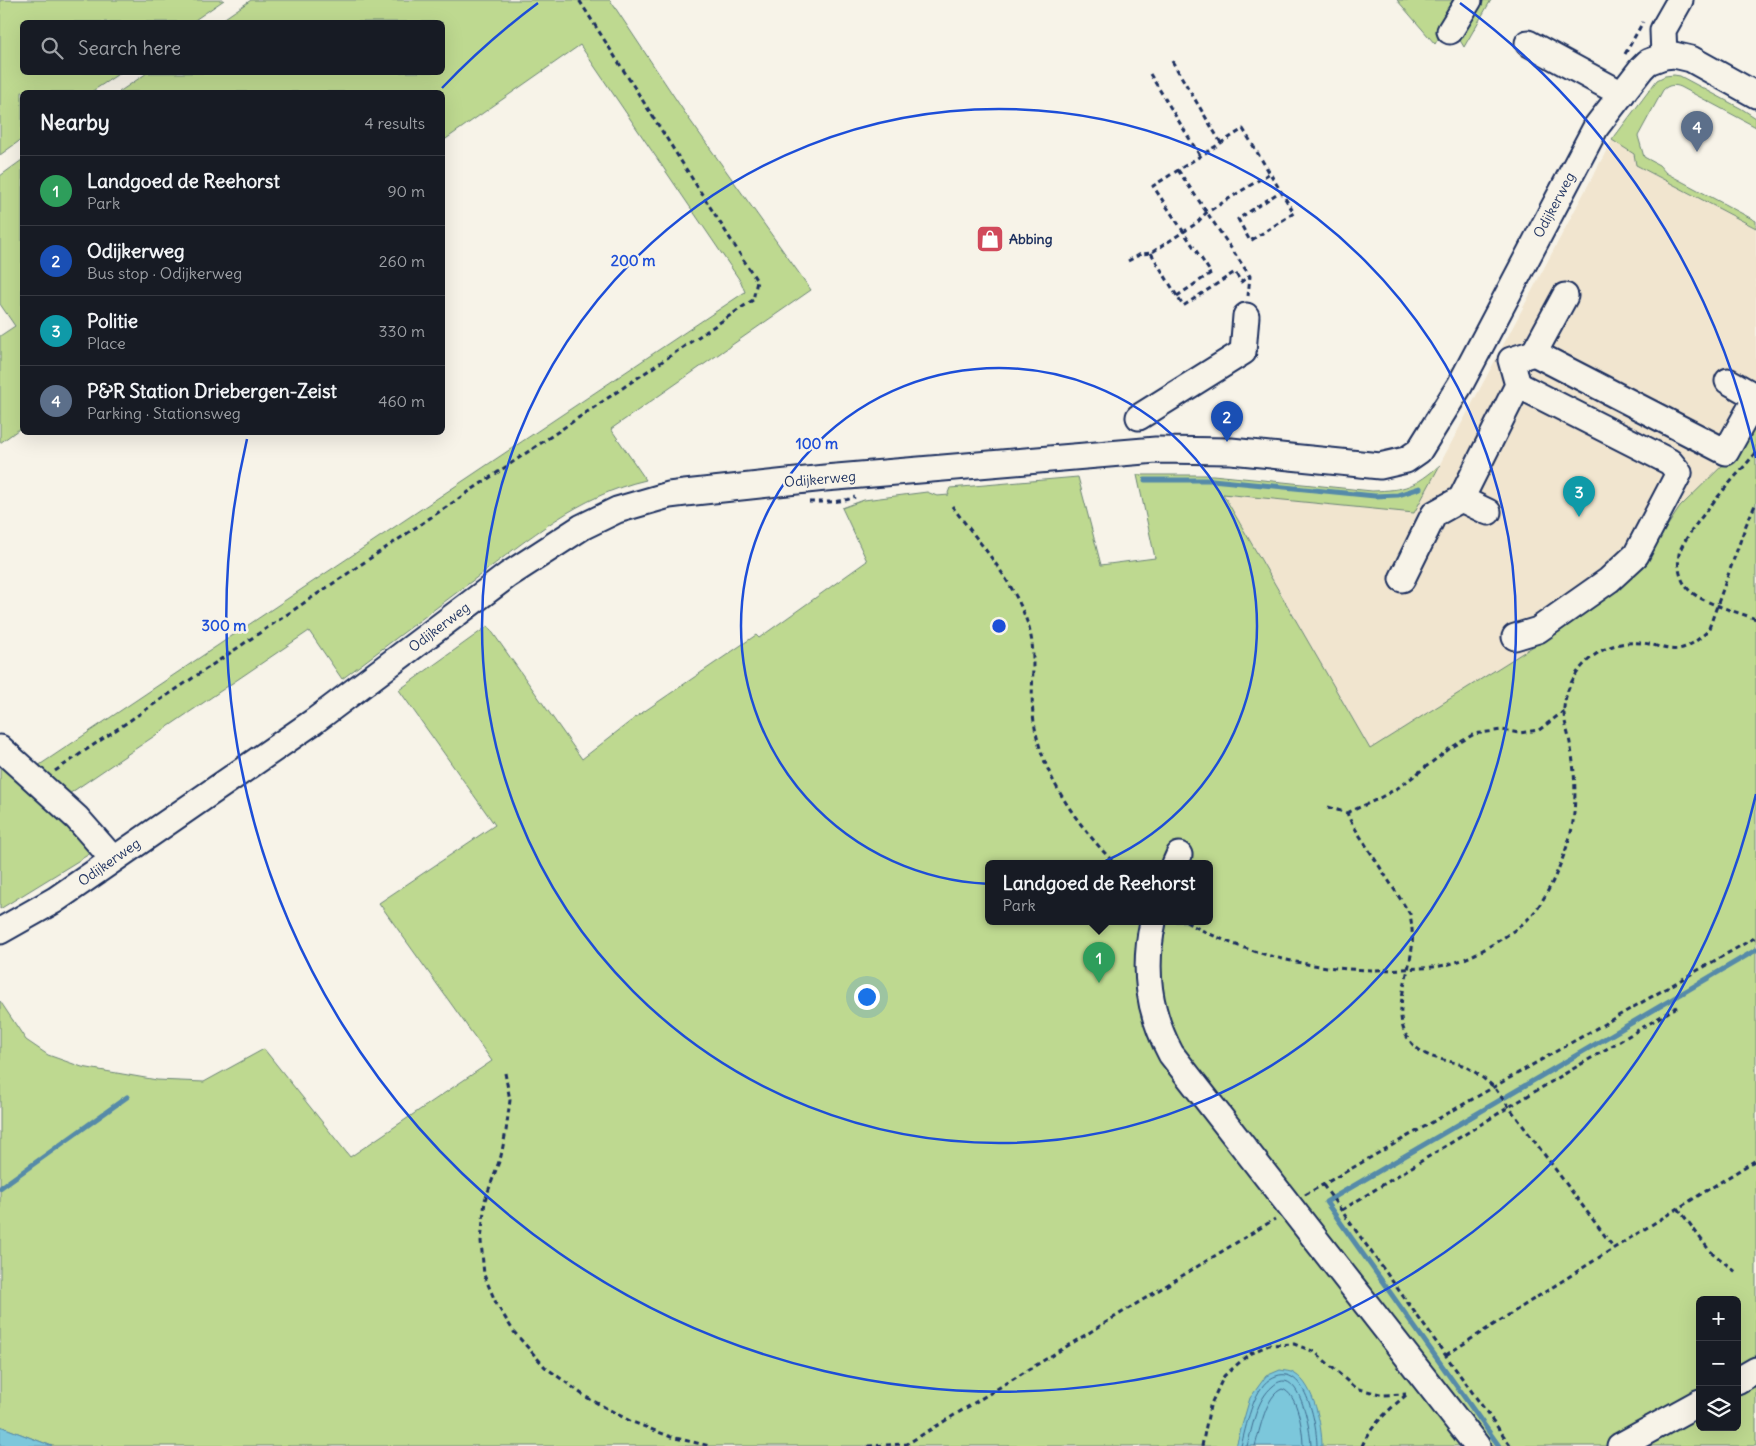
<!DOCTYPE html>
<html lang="en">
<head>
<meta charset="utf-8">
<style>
	body { margin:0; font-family:Delius,sans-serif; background:#20242c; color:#f1f3f6 }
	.controls { position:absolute; right:15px; bottom:15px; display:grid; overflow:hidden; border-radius:8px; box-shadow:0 5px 20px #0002 }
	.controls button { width:45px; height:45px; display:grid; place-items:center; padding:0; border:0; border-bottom:1px solid #363941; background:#171b24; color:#f1f3f6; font:25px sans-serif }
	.you { position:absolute; left:866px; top:996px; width:18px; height:18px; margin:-12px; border:4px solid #fff; border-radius:50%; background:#1a73e8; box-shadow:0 0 0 8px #1a73e833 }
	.badge { display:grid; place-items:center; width:32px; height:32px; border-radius:50%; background:#d1495b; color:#fff; font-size:16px; font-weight:700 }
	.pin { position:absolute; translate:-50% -41px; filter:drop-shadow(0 1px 2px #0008) }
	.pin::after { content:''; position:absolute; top:26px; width:18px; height:15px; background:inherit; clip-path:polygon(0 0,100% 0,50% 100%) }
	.popup { position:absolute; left:985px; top:860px; width:228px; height:65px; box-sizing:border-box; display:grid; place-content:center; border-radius:8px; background:#171b24; filter:drop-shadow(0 1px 4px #0005); font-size:16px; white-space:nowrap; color:#9ea1a6 }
	.popup b { font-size:19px; color:#f1f3f6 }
	.popup::after { content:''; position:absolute; left:50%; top:100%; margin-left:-10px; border:10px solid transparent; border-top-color:#171b24 }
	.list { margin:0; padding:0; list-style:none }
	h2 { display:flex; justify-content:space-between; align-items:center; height:65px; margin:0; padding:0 20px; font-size:21px }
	h2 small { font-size:16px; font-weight:400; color:#9ea1a6 }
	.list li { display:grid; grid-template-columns:32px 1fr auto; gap:15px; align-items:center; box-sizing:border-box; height:70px; padding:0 20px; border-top:1px solid #363941 }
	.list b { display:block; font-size:19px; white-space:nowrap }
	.list p { margin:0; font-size:16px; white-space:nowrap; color:#9ea1a6 }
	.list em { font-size:16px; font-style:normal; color:#9ea1a6 }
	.icon { flex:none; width:28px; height:28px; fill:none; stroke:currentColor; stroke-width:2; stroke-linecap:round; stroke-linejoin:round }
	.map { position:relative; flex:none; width:1756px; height:1446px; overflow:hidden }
	.search { position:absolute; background:#171b24; box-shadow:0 5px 20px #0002; left:20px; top:20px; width:425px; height:55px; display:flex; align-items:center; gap:12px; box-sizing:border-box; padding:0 18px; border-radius:8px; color:#9ea1a6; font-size:19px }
	.panel { position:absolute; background:#171b24; box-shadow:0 5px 20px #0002; left:20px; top:90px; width:425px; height:345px; border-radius:8px }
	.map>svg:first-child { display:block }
	.built { fill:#f1e5cf }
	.green { fill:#bed990; stroke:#6c8477; fill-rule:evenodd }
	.water { fill:#7bc7db; stroke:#558aa9 }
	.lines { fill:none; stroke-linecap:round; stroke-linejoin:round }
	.shore { stroke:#416c90; stroke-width:1 }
	.stream { stroke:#558aa9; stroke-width:5 }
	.minor-casing { stroke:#1b2f5e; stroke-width:29 }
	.path { stroke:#1b2f5e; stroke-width:3; stroke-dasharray:5 4; stroke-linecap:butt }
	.minor { stroke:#f7f3e8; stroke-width:25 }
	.ring { fill:none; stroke:#1d4ed8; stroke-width:2.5 }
	.labels { text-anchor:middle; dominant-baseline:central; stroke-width:5; stroke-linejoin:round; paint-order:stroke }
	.street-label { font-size:14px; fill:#1b2f5e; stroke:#f7f3e8 }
	.poi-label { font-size:14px; font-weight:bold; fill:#1b2f5e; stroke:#f7f3e8; text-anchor:start }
	.centre { fill:#1d4ed8; stroke:#f7f3e8; stroke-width:2.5 }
	.ring-label { font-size:15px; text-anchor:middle; font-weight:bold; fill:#1d4ed8; stroke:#f7f3e8; stroke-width:5; stroke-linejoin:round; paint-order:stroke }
</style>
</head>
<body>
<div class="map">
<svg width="1756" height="1446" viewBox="0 0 1756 1446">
	<rect width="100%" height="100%" fill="#f7f3e8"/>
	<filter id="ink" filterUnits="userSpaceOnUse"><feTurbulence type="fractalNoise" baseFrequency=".02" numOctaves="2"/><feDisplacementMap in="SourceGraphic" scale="10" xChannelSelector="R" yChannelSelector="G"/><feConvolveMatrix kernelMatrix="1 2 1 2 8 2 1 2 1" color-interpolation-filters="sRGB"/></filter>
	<g filter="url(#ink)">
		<!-- built -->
		<path class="built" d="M1612,140L1634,152L1636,165L1756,228V425L1642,564L1548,637L1370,749L1223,493L1414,513Z"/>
		<!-- green -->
		<g class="green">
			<path d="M0,0H224L192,22H22V72L120,73L91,92H22V139L0,155Z"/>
			<path d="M251,0H610L687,116L811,290L611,429L646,480C580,495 528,539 476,578C431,612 387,645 342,679L309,631L66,796L35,768L745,292L741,282L580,45L443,141L442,92H119L147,73L442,72V22H219Z"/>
			<path d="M1397,0H1462L1435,44Z"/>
			<path d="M1476,0H1491L1464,47L1458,37Z"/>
			<path d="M1674,75L1680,76L1742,109L1756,118V127L1681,87C1674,84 1668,85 1663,90L1638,136L1644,157L1659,165L1666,173L1756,221V228L1636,165L1634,154L1612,140L1657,80L1665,76Z"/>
			<path d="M22,160V427L0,443V336L15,326L0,304V176Z"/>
			<path d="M1756,425V1446H52L0,1426V1001L26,1040L48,1055L82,1067L157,1080L204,1082L264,1049L350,1157L492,1061L379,903L495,825L399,690L488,626L582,759L636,717L756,635L759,638L867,561L842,508L864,500L927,492L937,496L949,495L948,493L950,488L1078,477L1101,565L1155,558L1137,475H1213L1372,491C1406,490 1414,487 1440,465L1414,513L1223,494L1370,749L1548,637L1642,564L1680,507L1731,457ZM989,864H1209V922H989ZM1700,1300H1737V1427H1700Z"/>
			<path d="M0,759L54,809L91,853L0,909Z"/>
		</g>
		<!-- water -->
		<g class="water">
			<path d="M1280,1370C1285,1371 1291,1371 1295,1374C1314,1385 1322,1426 1322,1446H1236L1250,1398L1266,1376Z"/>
			<path d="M0,1426L52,1446H0Z"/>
		</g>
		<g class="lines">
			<!-- shore -->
			<g class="shore">
				<path d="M1241,1446C1246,1427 1253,1390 1270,1379C1305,1357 1317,1425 1317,1446"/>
				<path d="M1247,1446C1253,1426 1256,1400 1273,1386C1299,1362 1311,1432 1311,1446"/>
				<path d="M1255,1446C1260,1430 1266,1395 1282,1389C1298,1393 1303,1432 1303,1446"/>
			</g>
			<!-- stream -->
			<g class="stream">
				<path d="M1145,480H1212L1375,496L1398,495L1420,488"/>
				<path d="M0,1188L127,1097"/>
				<path d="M1499,1446L1326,1202L1756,950"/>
			</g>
			<!-- minor casing -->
			<g class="minor-casing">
				<g id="minor">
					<path d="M1450,31L1469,0"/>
					<path d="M1528,43L1622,94"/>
					<path d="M1664,56L1663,30L1680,0"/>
					<path d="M1565,296L1534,353L1726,452L1756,398"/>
					<path d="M1728,381L1756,397"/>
					<path d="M1139,417L1243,352L1246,316"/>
					<path d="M1488,512L1461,499L1518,385L1511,360L1534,353"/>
					<path d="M1402,579L1434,514L1461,499"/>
					<path d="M1515,637L1538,630L1609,580L1636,555L1679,473L1670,462L1518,385"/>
					<path d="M0,748L77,818L113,859"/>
					<path d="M1175,864L1179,855"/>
					<path d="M1153,922C1143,969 1148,1011 1171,1054L1477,1446"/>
					<path d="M0,931L55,900L313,722L508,575L582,527L617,510L669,495L685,493L825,478L1156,450L1231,451L1380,466L1406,460L1419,451L1460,385L1596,127L1641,69L1648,62L1664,56L1674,55L1691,59L1756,95"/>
					<path d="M1737,1381L1756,1370"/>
					<path d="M1620,1446L1700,1402"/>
				</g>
			</g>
			<!-- path -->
			<g class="path">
				<path d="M1625,54L1643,22"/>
				<path d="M1172,61L1221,143"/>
				<path d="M1150,74L1200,156"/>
				<path d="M1178,170L1250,276L1248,296"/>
				<path d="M1151,253L1183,306L1235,272L1241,282L1249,276"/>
				<path d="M1128,261L1141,254L1151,253L1197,223L1206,213L1270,173"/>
				<path d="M1177,296L1211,273L1153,186L1243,129L1294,213L1250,241L1238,219L1281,191"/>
				<path d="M1756,453C1740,471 1683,534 1679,554C1677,566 1680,581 1689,590C1702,603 1738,612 1756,619"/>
				<path d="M809,502C824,502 840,503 855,497"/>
				<path d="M952,506C980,544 1016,583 1029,628C1037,656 1030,685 1033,714C1039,773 1076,823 1115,864"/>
				<path d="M55,771L753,300L757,281L579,0"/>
				<path d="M1328,807L1347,813L1351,822L1410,914C1412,925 1413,937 1412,948C1408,983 1384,1027 1422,1052C1435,1060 1449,1060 1462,1065C1474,1070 1484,1079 1494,1087L1614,1248"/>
				<path d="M1347,813L1378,799L1401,786L1449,749L1474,734L1502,730L1519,733L1539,730L1564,711"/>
				<path d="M1186,922C1252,958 1327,974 1403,969C1420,968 1439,968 1456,962C1476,956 1514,933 1529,918C1547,901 1567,852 1572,828C1577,800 1575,770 1570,743C1568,732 1563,719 1564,708C1565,695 1571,680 1580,669C1597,648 1621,639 1649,644C1658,646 1669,651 1679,649C1691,646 1699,639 1708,631L1746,525L1756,503"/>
				<path d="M505,1073L510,1100L506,1131L501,1156L485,1200L481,1241L484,1275L496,1303L514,1332L545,1367L586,1397L630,1421L671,1437L710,1446"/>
				<path d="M1323,1185L1511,1446"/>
				<path d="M1305,1195L1756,937"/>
				<path d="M1678,1208L1709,1250L1737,1273"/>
				<path d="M1342,1210L1509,1107L1677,1007"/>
				<path d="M1446,1355L1614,1248L1756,1160"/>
				<path d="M868,1446L907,1444L1275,1219"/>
				<path d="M1202,1446L1210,1406L1224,1376L1249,1354L1269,1345L1294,1344L1315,1352L1355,1388L1384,1395L1406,1394"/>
				<path d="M1362,1446C1371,1425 1389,1410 1406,1395"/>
			</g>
			<!-- minor -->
			<use href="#minor" class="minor"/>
		</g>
	</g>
	<!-- distance rings -->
	<g class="ring">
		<circle cx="999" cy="626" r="258"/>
		<circle cx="999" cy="626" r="517"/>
		<path d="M1756 794A775 775 0 1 1 247 439M442 88A775 775 0 0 1 538 3M1460 3A775 775 0 0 1 1756 458"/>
	</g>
	<!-- icons -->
	<defs>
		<g id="shop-square" transform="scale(1.4375)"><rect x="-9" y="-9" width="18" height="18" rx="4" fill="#d1495b" stroke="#f7f3e8"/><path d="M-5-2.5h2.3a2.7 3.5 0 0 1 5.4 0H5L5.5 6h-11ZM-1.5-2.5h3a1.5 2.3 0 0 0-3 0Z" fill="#fff"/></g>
	</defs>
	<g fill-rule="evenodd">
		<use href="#shop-square" x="990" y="239"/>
	</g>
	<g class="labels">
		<!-- street labels -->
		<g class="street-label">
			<text transform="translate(1554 205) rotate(-62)">Odijkerweg</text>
			<text transform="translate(820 479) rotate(-5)">Odijkerweg</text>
			<text transform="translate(439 627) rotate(-37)">Odijkerweg</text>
			<text transform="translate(109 862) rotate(-35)">Odijkerweg</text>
		</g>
		<!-- poi labels -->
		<g class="poi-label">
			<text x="1009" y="239">Abbing</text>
		</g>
	</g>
	<circle cx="999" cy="626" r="8" class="centre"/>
	<g class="ring-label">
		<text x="633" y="266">200 m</text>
		<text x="817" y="449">100 m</text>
		<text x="224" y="631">300 m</text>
	</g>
</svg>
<div class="controls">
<button>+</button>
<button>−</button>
<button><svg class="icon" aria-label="layers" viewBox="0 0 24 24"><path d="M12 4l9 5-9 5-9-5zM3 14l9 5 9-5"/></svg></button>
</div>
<div class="you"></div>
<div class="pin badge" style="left:1099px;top:983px;background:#2e9e5b">1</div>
<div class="popup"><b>Landgoed de Reehorst</b>Park</div>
<div class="pin badge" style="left:1227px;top:442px;background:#1a4fb4">2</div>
<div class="pin badge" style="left:1579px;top:517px;background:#0f9aa8">3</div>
<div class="pin badge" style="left:1697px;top:152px;background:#5c6f8a">4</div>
<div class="search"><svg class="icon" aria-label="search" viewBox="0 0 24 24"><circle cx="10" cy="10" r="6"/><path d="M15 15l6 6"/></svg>Search here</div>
<section class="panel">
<h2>Nearby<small>4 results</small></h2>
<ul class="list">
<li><span class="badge" style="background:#2e9e5b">1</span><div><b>Landgoed de Reehorst</b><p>Park</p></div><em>90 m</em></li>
<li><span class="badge" style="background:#1a4fb4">2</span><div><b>Odijkerweg</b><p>Bus stop · Odijkerweg</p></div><em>260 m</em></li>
<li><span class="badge" style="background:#0f9aa8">3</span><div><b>Politie</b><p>Place</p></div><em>330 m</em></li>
<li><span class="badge" style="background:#5c6f8a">4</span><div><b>P&amp;R Station Driebergen-Zeist</b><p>Parking · Stationsweg</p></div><em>460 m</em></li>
</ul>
</section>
</div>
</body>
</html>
